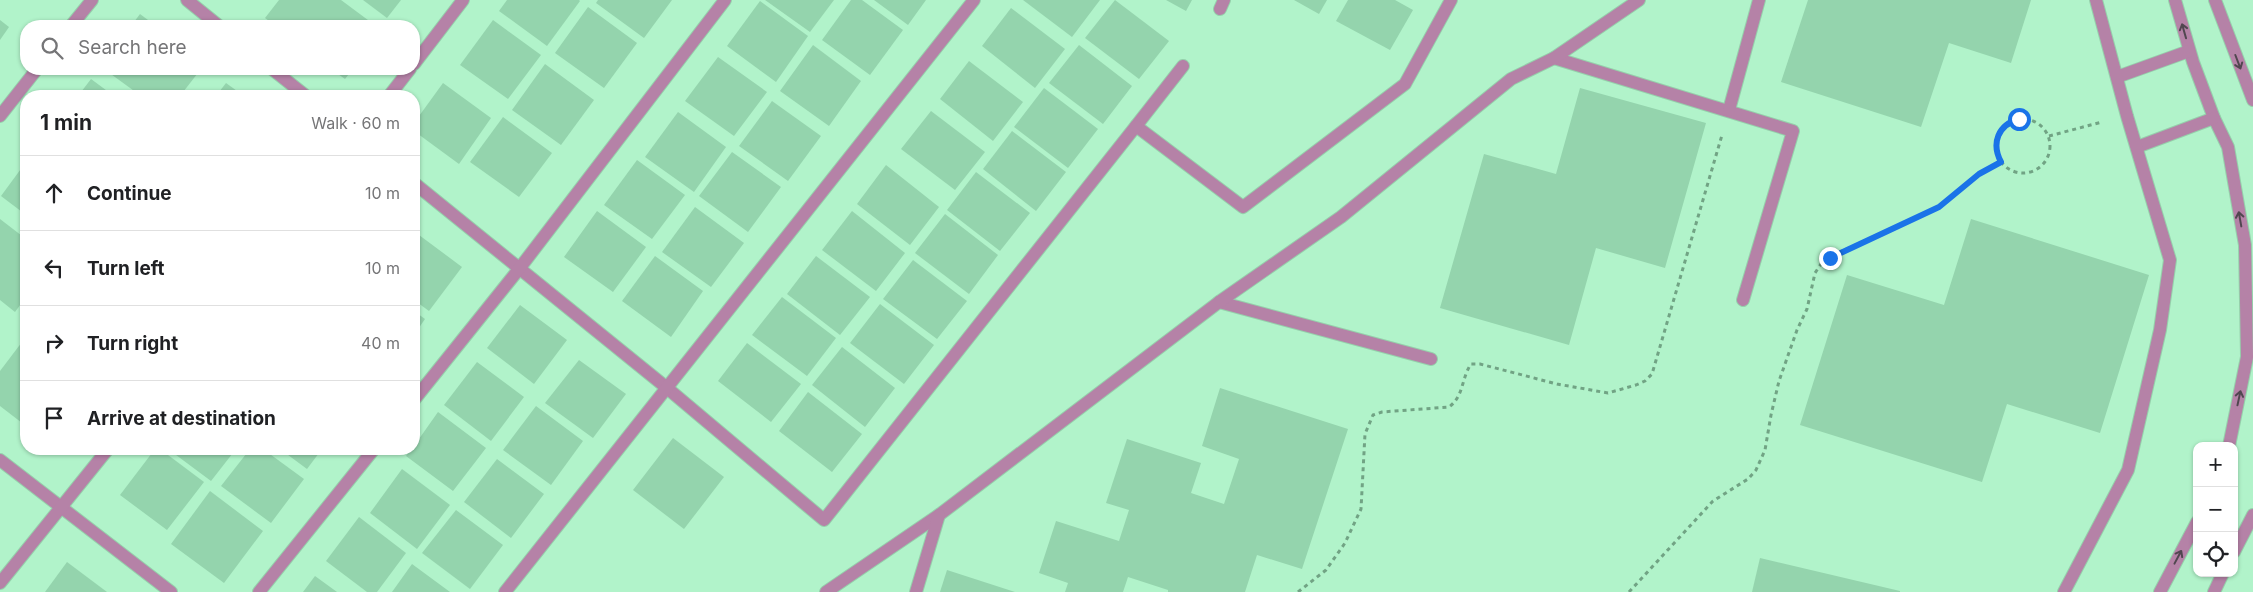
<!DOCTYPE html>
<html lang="en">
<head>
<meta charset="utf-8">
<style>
	body { margin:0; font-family:Inter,sans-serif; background:#f6f6f6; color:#202124 }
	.controls { position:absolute; right:15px; bottom:15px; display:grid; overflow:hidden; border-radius:10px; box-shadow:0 1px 4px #0004 }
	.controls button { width:45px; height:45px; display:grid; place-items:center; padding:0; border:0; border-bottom:1px solid #e0e0e0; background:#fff; color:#202124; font:25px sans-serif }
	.stop { position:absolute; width:15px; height:15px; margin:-11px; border:4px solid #1a73e8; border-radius:50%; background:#fff }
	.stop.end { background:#1a73e8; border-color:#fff; box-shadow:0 1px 5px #0008 }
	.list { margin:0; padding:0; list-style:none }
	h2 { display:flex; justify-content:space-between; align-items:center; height:65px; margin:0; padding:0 20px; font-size:21px }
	h2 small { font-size:16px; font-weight:400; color:#757577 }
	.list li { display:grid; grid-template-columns:32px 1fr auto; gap:15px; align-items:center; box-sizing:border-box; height:75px; padding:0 20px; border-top:1px solid #e0e0e0 }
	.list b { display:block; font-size:19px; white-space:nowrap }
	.list em { font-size:16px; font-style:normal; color:#757577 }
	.icon { flex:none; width:28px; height:28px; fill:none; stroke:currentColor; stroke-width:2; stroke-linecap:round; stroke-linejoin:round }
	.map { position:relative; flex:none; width:2253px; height:592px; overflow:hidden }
	.search { position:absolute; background:#fff; box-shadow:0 1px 4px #0004; left:20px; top:20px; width:400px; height:55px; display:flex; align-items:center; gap:12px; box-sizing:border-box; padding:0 18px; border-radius:20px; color:#757577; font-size:19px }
	.panel { position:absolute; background:#fff; box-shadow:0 1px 4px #0004; left:20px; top:90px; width:400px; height:365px; border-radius:20px }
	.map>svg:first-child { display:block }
	.building { fill:#94d4ad }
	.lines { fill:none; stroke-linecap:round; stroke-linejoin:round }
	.street-casing { stroke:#95d0ab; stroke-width:14 }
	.path { stroke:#71a384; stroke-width:3; stroke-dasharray:4 4; stroke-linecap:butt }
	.street { stroke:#b582a7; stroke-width:12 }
	.oneway { stroke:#514750 }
	.route { stroke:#1a73e8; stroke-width:6 }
</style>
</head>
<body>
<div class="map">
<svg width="2253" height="592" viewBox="0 0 2253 592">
	<rect width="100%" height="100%" fill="#b1f3ca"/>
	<!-- building -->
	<g class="building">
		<path d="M279,0H341L376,26H276L265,18Z"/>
		<path d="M363,0H401L387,18Z"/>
		<path d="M507,0H579L580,1L547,46L499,11Z"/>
		<path d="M598,0H672L644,38L596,3Z"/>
		<path d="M765,0H834L810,32Z"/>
		<path d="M851,0H862L903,30L870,75L822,40Z"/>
		<path d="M874,0H926L908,25Z"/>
		<path d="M1023,0H1100L1072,37Z"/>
		<path d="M1115,0L1169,41L1139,79L1085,38Z"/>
		<path d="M1166,0H1192L1186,11Z"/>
		<path d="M1294,0H1327L1319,14Z"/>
		<path d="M1348,0H1395L1413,10L1390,50L1336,21Z"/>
		<path d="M1808,0H2031L2011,63L1949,43L1921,127L1781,82Z"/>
		<path d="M760,1L808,36L776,82L727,46Z"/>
		<path d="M588,7L637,43L604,88L555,53Z"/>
		<path d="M1011,8L1065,49L1035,88L982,46Z"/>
		<path d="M140,14L156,26H131Z"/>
		<path d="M0,20L9,27L0,40Z"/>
		<path d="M493,20L541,55L508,99L460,65Z"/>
		<path d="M813,45L861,81L829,126L780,91Z"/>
		<path d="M1079,45L1132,86L1103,124L1049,83Z"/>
		<path d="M718,57L767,92L734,136L685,101Z"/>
		<path d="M969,61L1023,102L993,141L940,99Z"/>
		<path d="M545,64L594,100L561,145L512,110Z"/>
		<path d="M104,69H201L180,96H141Z"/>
		<path d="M331,69H353L345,79Z"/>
		<path d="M91,79L114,96H78Z"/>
		<path d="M226,83L244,96H216Z"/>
		<path d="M443,83L491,118L459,164L414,131V123Z"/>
		<path d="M1044,88L1098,129L1068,168L1014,127Z"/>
		<path d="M1580,88L1706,123L1665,268L1596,248L1569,345L1440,308L1484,154L1556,174Z"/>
		<path d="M772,101L821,136L788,181L739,146Z"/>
		<path d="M931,111L985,152L955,190L901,149Z"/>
		<path d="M678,112L726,147L694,192L645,157Z"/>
		<path d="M503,117L552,153L519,197L470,162Z"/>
		<path d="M1012,131L1066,172L1036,211L983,169Z"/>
		<path d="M732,152L781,187L748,232L699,196Z"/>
		<path d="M637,160L685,195L652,239L604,205Z"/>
		<path d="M26,162V215L1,196Z"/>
		<path d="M886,165L939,207L910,245L857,204Z"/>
		<path d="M976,172L1030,213L1000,251L947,210Z"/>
		<path d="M695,207L744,243L711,287L662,252Z"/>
		<path d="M597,211L646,247L613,292L564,257Z"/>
		<path d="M852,211L905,253L876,291L822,250Z"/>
		<path d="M945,214L998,255L969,294L915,253Z"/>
		<path d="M0,219L26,239V297L15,312L0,300Z"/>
		<path d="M1971,219L2149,275L2100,433L2007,404L1982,482L1800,425L1847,275L1944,305Z"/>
		<path d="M415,232L462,267L429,311L414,300Z"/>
		<path d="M655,256L703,291L671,337L622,301Z"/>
		<path d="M816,256L870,297L840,335L787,294Z"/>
		<path d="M913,260L967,301L937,339L883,299Z"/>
		<path d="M782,297L836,338L807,376L752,335Z"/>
		<path d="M880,304L934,345L904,384L850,343Z"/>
		<path d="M520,305L567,340L534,384L487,348Z"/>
		<path d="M414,311L425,319L414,335Z"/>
		<path d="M22,342L26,344V426L0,406V371Z"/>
		<path d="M747,343L801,384L771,422L718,381Z"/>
		<path d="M842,347L895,388L865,427L812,385Z"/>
		<path d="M579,360L626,394L593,438L545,403Z"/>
		<path d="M477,362L524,397L491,441L444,405Z"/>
		<path d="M1220,388L1348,429L1302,569L1257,555L1245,592H1168V590L1128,577L1123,592H1065L1068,583L1039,573L1056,521L1119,541L1129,510L1106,503L1127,439L1201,463L1191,493L1224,504L1239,459L1202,446Z"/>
		<path d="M808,392L862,434L832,472L779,431Z"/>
		<path d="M536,406L583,441L551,485L503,450Z"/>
		<path d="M438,412L486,448L453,491L406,456L411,449H414V446Z"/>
		<path d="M673,438L724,477L684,529L633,490Z"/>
		<path d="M155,449H160L204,482L167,530L120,495Z"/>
		<path d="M168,449H236L211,481Z"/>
		<path d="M250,449H263L304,479L271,523L221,486Z"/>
		<path d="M280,449H322L307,469Z"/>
		<path d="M497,459L544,494L511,538L464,502Z"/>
		<path d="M402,469L450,505L417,549L370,513Z"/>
		<path d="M210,491L263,531L224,583L171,544Z"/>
		<path d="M456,510L503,545L470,589L422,553Z"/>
		<path d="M359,517L406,553L377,592H367L326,561Z"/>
		<path d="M1760,558L1900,591V592H1752Z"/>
		<path d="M67,562L107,592H45Z"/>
		<path d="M412,564L450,592H392Z"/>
		<path d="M947,570L1015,592H940Z"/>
		<path d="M315,576L337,592H303Z"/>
	</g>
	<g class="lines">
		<!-- street casing -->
		<g class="street-casing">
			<g id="street">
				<path d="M187,0L219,26"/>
				<path d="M2175,0L2193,62L2214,118L2228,147L2245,245L2247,357L2229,446"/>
				<path d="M2215,0L2253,100"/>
				<path d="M1220,9L1224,0"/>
				<path d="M71,26L92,0"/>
				<path d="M1554,58L1793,131L1743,300"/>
				<path d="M414,64L463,0"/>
				<path d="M1183,66L1136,126L1243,207L1405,84L1451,0"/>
				<path d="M272,69L306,96"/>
				<path d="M2117,77L2189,51"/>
				<path d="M389,96L410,69"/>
				<path d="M1729,110L1759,0"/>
				<path d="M0,116L37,69"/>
				<path d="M2137,147L2214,118"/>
				<path d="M414,183L667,388L824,520L1136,126"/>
				<path d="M1219,302L1431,359"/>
				<path d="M414,400L519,269L725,0"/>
				<path d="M0,460L171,592"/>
				<path d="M2234,552L2253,515"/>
				<path d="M0,583L108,449"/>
				<path d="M259,592L374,449"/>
				<path d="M505,592L974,0"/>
				<path d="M826,592L939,515L1219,302L1341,217L1511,79L1554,58L1639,0"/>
				<path d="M916,592L939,515"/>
				<path d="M2064,592L2128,470L2160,330L2170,260L2127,116L2096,0"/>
				<path d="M2160,592L2197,522"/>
				<path d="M2214,592L2223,573"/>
			</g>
		</g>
		<!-- path -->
		<g class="path">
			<circle cx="2023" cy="146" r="27"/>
			<path d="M2049,136L2102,122"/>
			<path d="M1298,592L1326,570L1345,543L1361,509L1365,434L1373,415L1382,412L1449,407C1464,396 1461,379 1471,364H1480L1557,384L1608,393L1636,385L1645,381L1652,374L1722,135"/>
			<path d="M1629,592L1713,501L1748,479L1756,470L1765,450L1771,415L1779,381L1797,330L1807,309L1815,273L1821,264L1838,253L1939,207L1979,174L2001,162"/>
		</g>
		<!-- street -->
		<use href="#street" class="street"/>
	</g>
	<!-- one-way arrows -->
	<defs><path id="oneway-shaft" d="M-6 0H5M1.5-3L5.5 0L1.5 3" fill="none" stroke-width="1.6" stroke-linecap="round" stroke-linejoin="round" transform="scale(1.25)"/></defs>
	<g class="oneway">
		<use href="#oneway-shaft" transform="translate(2184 31) rotate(-106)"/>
		<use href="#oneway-shaft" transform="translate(2238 62) rotate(69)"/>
		<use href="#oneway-shaft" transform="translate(2240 219) rotate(-100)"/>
		<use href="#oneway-shaft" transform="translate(2239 398) rotate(-78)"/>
		<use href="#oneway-shaft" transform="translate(2178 557) rotate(-62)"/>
	</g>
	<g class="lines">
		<!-- route -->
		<path class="route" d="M1830,258L1939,207L1979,174L2001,162C1991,143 1998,125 2019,119"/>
	</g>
</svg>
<div class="controls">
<button>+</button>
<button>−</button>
<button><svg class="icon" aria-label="locate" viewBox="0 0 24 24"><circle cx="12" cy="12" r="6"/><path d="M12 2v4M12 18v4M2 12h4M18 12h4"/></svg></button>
</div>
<div class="stop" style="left:2019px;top:119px"></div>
<div class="stop end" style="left:1830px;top:258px"></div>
<div class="search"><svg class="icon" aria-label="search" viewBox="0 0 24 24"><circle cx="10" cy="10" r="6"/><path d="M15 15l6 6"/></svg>Search here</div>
<section class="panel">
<h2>1 min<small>Walk · 60 m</small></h2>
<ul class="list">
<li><svg class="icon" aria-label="ahead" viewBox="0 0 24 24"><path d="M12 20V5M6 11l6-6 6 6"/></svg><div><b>Continue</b></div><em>10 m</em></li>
<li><svg class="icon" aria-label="left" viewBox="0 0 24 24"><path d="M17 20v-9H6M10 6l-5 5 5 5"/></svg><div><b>Turn left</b></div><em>10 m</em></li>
<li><svg class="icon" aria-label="right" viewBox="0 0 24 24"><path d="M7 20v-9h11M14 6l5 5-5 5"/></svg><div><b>Turn right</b></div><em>40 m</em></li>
<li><svg class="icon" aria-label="arrive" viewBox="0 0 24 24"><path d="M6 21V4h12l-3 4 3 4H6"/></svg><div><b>Arrive at destination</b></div></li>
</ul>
</section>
</div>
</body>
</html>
